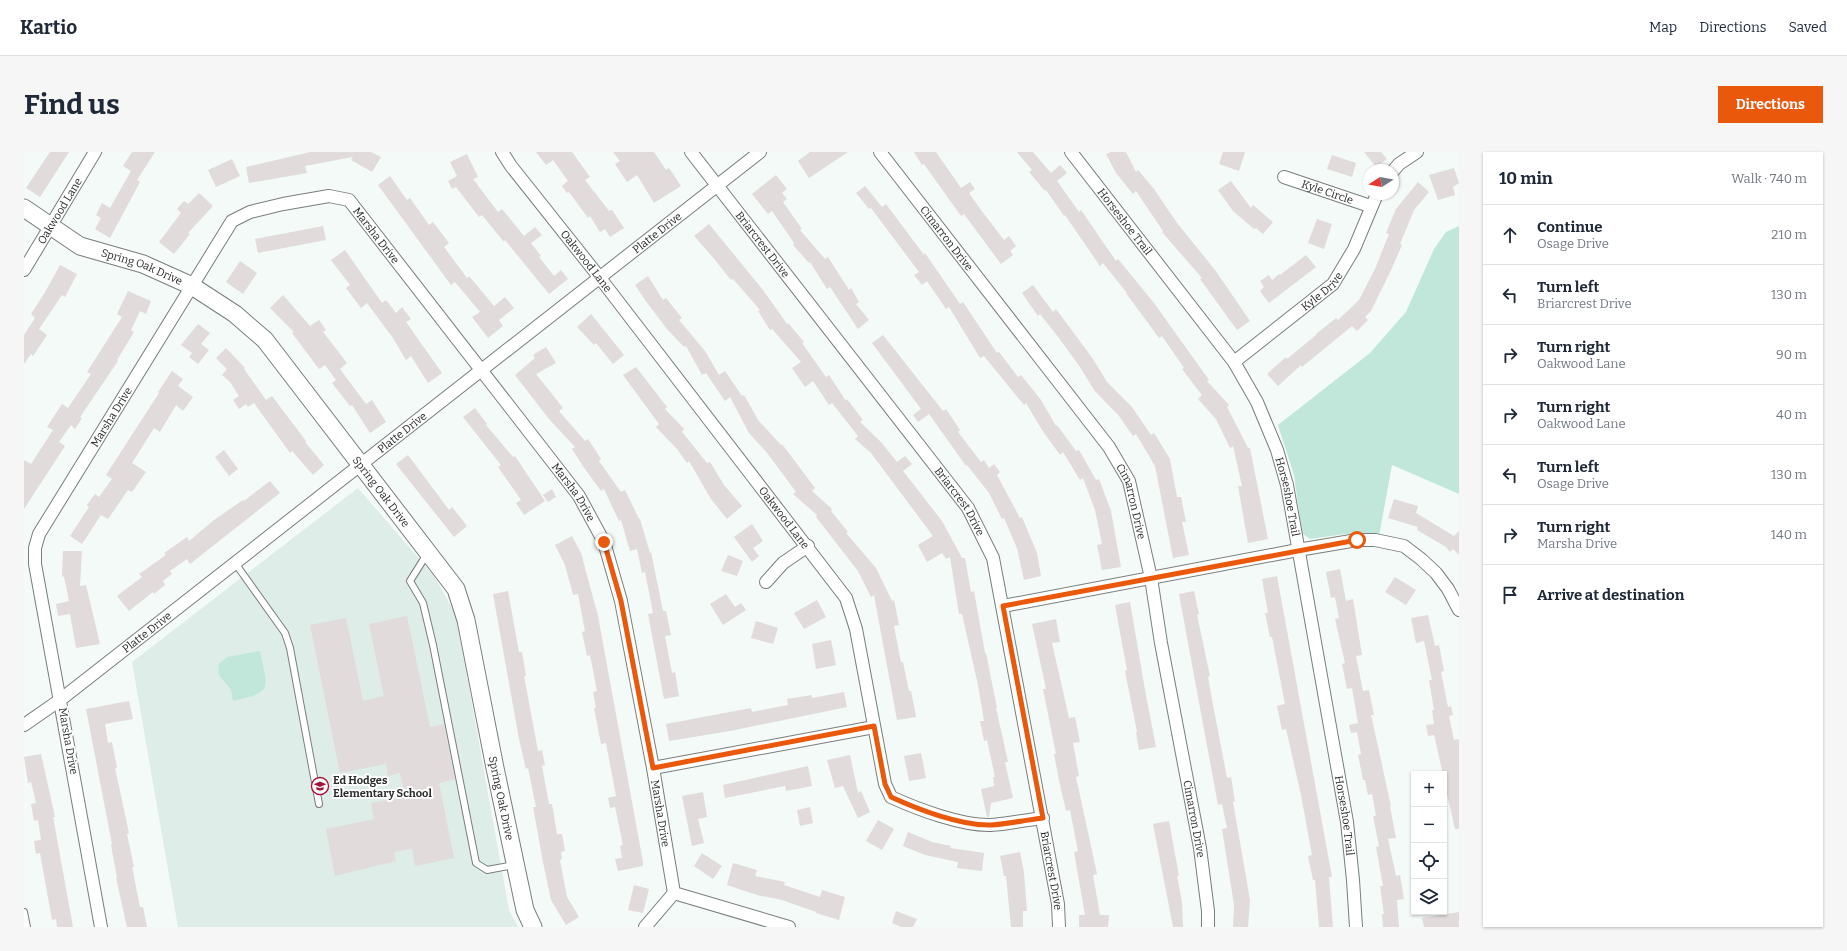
<!DOCTYPE html>
<html lang="en">
<head>
<meta charset="utf-8">
<style>
	body { margin:0; font-family:Bitter,serif; background:#f6f6f7; color:#1f2937 }
	.controls { position:absolute; right:12px; bottom:12px; display:grid; overflow:hidden; border-radius:0px; box-shadow:0 1px 3px #0004 }
	.controls button { width:36px; height:36px; display:grid; place-items:center; padding:0; border:0; border-bottom:1px solid #e0e1e3; background:#fff; color:#1f2937; font:20px sans-serif }
	.compass { position:absolute; left:1339px; top:12px; width:36px; height:36px; border-radius:50%; background:#fff; box-shadow:0 1px 3px #0004; rotate:259deg }
	.stop { position:absolute; width:12px; height:12px; margin:-9px; border:3px solid #ea580c; border-radius:50%; background:#fff }
	.stop.end { background:#ea580c; border-color:#fff; box-shadow:0 1px 4px #0008 }
	.list { margin:0; padding:0; list-style:none }
	h2 { display:flex; justify-content:space-between; align-items:center; height:52px; margin:0; padding:0 16px; font-size:17px }
	h2 small { font-size:13px; font-weight:400; color:#747a83 }
	.list li { display:grid; grid-template-columns:26px 1fr auto; gap:12px; align-items:center; box-sizing:border-box; height:60px; padding:0 16px; border-top:1px solid #e0e1e3 }
	.list b { display:block; font-size:15px; white-space:nowrap }
	.list p { margin:0; font-size:13px; white-space:nowrap; color:#747a83 }
	.list em { font-size:13px; font-style:normal; color:#747a83 }
	.icon { flex:none; width:22px; height:22px; fill:none; stroke:currentColor; stroke-width:2; stroke-linecap:round; stroke-linejoin:round }
	.map { position:relative; flex:none; width:1435px; height:775px; overflow:hidden; border-radius:0px }
	header { display:flex; align-items:center; gap:24px; box-sizing:border-box; height:56px; padding:0 20px; background:#fff; border-bottom:1px solid #e0e1e3 }
	header strong { font-size:19px }
	nav { display:flex; gap:22px; margin-inline-start:auto; font-size:14px }
	.intro { display:flex; align-items:center; justify-content:space-between; box-sizing:border-box; height:96px; padding:0 24px }
	h1 { margin:0; font-size:28px }
	.button { padding:10px 18px; border-radius:0px; background:#ea580c; color:#fff; font-size:14px; font-weight:700 }
	main { display:flex; gap:24px; padding:0 24px }
	aside { flex:1; background:#fff; border-radius:0px; box-shadow:0 1px 3px #0004 }
	.map>svg:first-child { display:block }
	.built { fill:#deede8 }
	.green { fill:#c1e7da }
	.building { fill:#e1dbdb }
	.lines { fill:none; stroke-linecap:round; stroke-linejoin:round }
	.lane-casing { stroke:#797e7d; stroke-width:8 }
	.street-casing { stroke:#797e7d; stroke-width:14 }
	.secondary-casing { stroke:#797e7d; stroke-width:19 }
	.lane { stroke:#fff; stroke-width:6 }
	.street { stroke:#fff; stroke-width:12 }
	.secondary { stroke:#fff; stroke-width:17 }
	.route { stroke:#ea580c; stroke-width:5 }
	.labels { text-anchor:middle; dominant-baseline:central; stroke-width:4; stroke-linejoin:round; paint-order:stroke }
	.street-label { font-size:11px; fill:#2b2d2c; stroke:#fff }
	.poi-label { font-size:11px; font-weight:bold; fill:#2b2d2c; stroke:#fff; text-anchor:start }
</style>
</head>
<body>
<header>
<strong>Kartio</strong>
<nav><a>Map</a><a>Directions</a><a>Saved</a></nav>
</header>
<div class="intro"><h1>Find us</h1><a class="button">Directions</a></div>
<main>
<div class="map">
<svg width="1435" height="775" viewBox="0 0 1435 775">
	<rect width="100%" height="100%" fill="#f3faf7"/>
	<!-- built -->
	<path class="built" d="M334,336L410,424L432,463L485,758L494,775H154L108,510Z"/>
	<!-- green -->
	<g class="green">
		<path d="M1435,74V342L1368,313L1355,384L1321,382L1286,387L1278,381L1270,323L1254,273L1346,201L1382,160L1410,97L1422,80Z"/>
		<path d="M236,499C243,536 251,540 209,549C208,544 208,539 205,535C199,526 192,526 195,512L203,505Z"/>
	</g>
	<!-- building -->
	<g class="building">
		<path d="M26,0H45L16,45L2,36Z"/>
		<path d="M108,0H131L113,28L116,30L86,86L71,77L77,66L72,63L78,51L86,56L107,19L99,14Z"/>
		<path d="M286,0H347L357,5L348,20L327,8L329,5L281,14L283,21L225,31L222,15Z"/>
		<path d="M512,0H548L566,25L561,28L585,59L588,58L600,76L586,85L581,77L576,80L566,64L564,66L545,40L543,41L538,34L544,29L529,8L522,13Z"/>
		<path d="M589,0H630L642,18L645,16L657,34L630,51L613,23L603,30L591,12L596,9Z"/>
		<path d="M786,0H824L785,26L774,9Z"/>
		<path d="M890,0H912L937,36L946,30L951,37L945,41L957,58L980,88L985,84L992,94L986,99L989,103L977,112L940,62L937,64L900,12L898,13Z"/>
		<path d="M993,0H1009L1027,21L1036,13L1043,21L1033,29L1055,60L1057,58L1092,109L1094,107L1130,151L1185,228L1183,229L1205,253L1203,255L1224,296H1226L1244,387L1224,391L1214,334H1218L1209,294L1206,296L1192,267L1174,247L1178,243L1158,217L1160,216L1138,184L1135,186L1102,141H1103L1079,111L1076,114L1041,63L1040,64L1022,38L1021,39L1005,20L1008,18Z"/>
		<path d="M1087,0H1102L1112,20L1114,18L1130,37L1153,71L1191,118L1226,169L1213,178L1176,127L1178,126L1138,80L1139,79L1112,39L1109,42L1092,21L1082,2Z"/>
		<path d="M1199,0H1221L1215,19L1195,12Z"/>
		<path d="M1340,0H1357L1363,7L1352,15Z"/>
		<path d="M443,2L454,25L449,27L474,60L478,57L500,84L511,75L518,83L507,91L517,104L515,105L530,124L537,118L544,127L525,142L481,88L480,90L458,63L455,65L432,35L428,37L424,29L433,24L426,10Z"/>
		<path d="M1308,3L1332,11L1328,25L1303,17Z"/>
		<path d="M208,7L216,24L192,35L184,18Z"/>
		<path d="M1430,16L1435,31L1429,35L1431,43L1414,48L1405,23Z"/>
		<path d="M752,23L763,37L758,41L763,47L759,50L778,77L776,78L801,107L804,105L825,138L827,136L835,150L832,152L845,168L834,177L806,135L803,137L786,110L785,111L769,93L770,91L748,59L744,62L728,42Z"/>
		<path d="M366,24L383,48L386,46L405,73L409,70L425,91L420,95L443,126L445,124L470,154L481,145L490,156L475,168L479,174L464,186L448,165L456,160L431,130L427,133L354,33Z"/>
		<path d="M1207,29L1227,56L1229,53L1249,70L1239,82L1232,76L1230,77L1209,59L1194,38Z"/>
		<path d="M1394,30L1405,40L1390,58L1376,92L1378,93L1368,116L1347,159L1341,165L1344,168L1333,179L1328,174L1278,215L1277,213L1254,234L1243,222L1262,205L1263,207L1292,183V182L1312,166L1314,168L1335,148L1351,117L1365,82L1362,81L1372,57Z"/>
		<path d="M841,34L858,55L862,52L900,103L901,101L936,152L939,150L973,201L975,200L994,225L997,223L1017,248L1032,274L1033,273L1052,299L1055,298L1072,328L1075,327L1087,359L1097,415L1078,418L1073,393L1078,392L1071,358L1059,326L1056,328L1039,300L1036,303L1018,278L1002,251L1000,253L960,204L956,206L925,155L922,157L903,129L898,133L890,123L895,120L847,56L845,57L832,41Z"/>
		<path d="M175,41L189,54L164,81L166,82L150,102L135,90L157,61L153,57L160,49L164,52Z"/>
		<path d="M1293,67L1308,72L1300,97L1284,91Z"/>
		<path d="M685,72L739,138L763,172L764,171L780,190L778,191L802,225L805,223L822,249L823,247L839,268L836,270L857,290L873,310L881,304L888,312L879,319L918,369L938,406H941L947,440L950,439L961,501H962L973,556H972L984,610H981L989,646L967,651L965,665H963L957,637L970,634L969,625H971L963,588L960,589L956,569H960L954,533L938,462H935L926,405L922,407L918,401L903,410L894,393L909,384L847,301L831,287L834,284L808,251L805,253L789,229L781,235L768,216L777,210L748,177L746,178L734,159L736,158L709,127L707,128L687,103L670,84Z"/>
		<path d="M299,74L302,88L234,101L231,87Z"/>
		<path d="M321,98L358,151L362,148L372,161L378,155L387,167L382,170L418,221L404,231L387,204L382,208L369,186L343,151L337,156L322,136L326,133L307,108Z"/>
		<path d="M1282,103L1292,115L1245,151L1236,139L1240,135L1236,129L1245,123L1248,128L1255,122L1256,123Z"/>
		<path d="M216,109L233,121L219,142L202,130Z"/>
		<path d="M36,113L53,122L41,145L38,143L15,177L23,183L9,204L7,202L0,212V183L11,166L7,162L20,142Z"/>
		<path d="M624,124L639,148L642,146L658,166L655,168L681,199L695,223L701,219L718,244L720,243L734,268L757,293L758,292L791,336L788,339L808,357L807,359L824,380L822,381L852,416L868,449L870,448L875,473L870,474L877,510H879L885,539H887L892,565L873,568L850,443L847,445L834,419L792,365L793,363L769,342L772,340L744,302L725,281L706,245L701,249L682,221L678,223L662,194L660,195L643,177L621,148L611,133Z"/>
		<path d="M1009,133L1029,160L1032,157L1069,207L1083,230L1108,255L1127,283L1130,281L1146,307L1153,345H1157L1162,370H1158L1165,403L1149,406L1131,314L1112,282L1109,284L1095,264L1070,238L1056,215L1035,186L1016,162L1014,164L998,141Z"/>
		<path d="M104,139L127,149L122,162L116,159L107,178L110,180L93,208L94,209L56,265L58,266L51,277L47,273L35,290L41,294L0,357V308L7,312L29,278L23,275L38,252L44,256L67,222L63,220L98,165L93,162Z"/>
		<path d="M259,143L286,174L295,168L302,178L299,180L323,211L316,217L342,252L348,248L362,270L346,281L328,253L326,254L308,231L312,228L301,213L295,217L268,181L270,180L246,156Z"/>
		<path d="M567,162L600,203L589,212L572,191L570,193L553,175Z"/>
		<path d="M174,172L186,181L177,192L185,198L174,212L165,205L168,201L157,193Z"/>
		<path d="M859,183L919,259L922,257L936,278L934,280L957,310L960,308L965,316L970,312L976,320L973,323L996,366L998,365L1013,401L1017,424L1000,428L993,396L980,366L978,367L965,341L943,313L942,314L905,262L894,270L889,263L897,257L848,191Z"/>
		<path d="M522,195L532,211L512,222L539,256L535,259L561,289L564,287L577,307L575,309L597,340L601,338L615,367H616L626,401L627,400L639,459H642L647,483L641,484L648,521L651,520L655,544L640,547L624,462L629,461L621,420L618,421L613,397L606,399L597,368L595,369L580,337L577,339L561,317L548,297L551,295L525,267L491,223L511,206L509,203Z"/>
		<path d="M202,196L221,216L220,217L242,248L248,244L282,289L281,290L300,313L289,323L268,299L266,301L230,251L224,255L222,252L215,257L209,248L215,244L206,230L198,223L203,217L192,206Z"/>
		<path d="M612,215L643,255L641,257L660,277L658,280L683,311L686,310L700,333L718,354L703,367L687,347L665,309L663,311L653,297L632,275L635,272L599,223Z"/>
		<path d="M148,219L159,227L154,234L169,245L159,259L152,253L136,280L130,276L108,311L122,320L108,340L104,338L84,367L77,363L58,392L46,384L65,355L63,353L71,342L75,345L88,327L82,323L135,241L134,240Z"/>
		<path d="M451,256L463,272L462,273L489,305L491,304L521,349L500,363L492,351L497,348L474,315L477,313L439,265Z"/>
		<path d="M200,298L214,317L205,324L191,305Z"/>
		<path d="M384,303L425,358L428,355L443,374L430,385L372,312Z"/>
		<path d="M246,329L256,341L166,412L163,407L146,419L148,422L139,429L141,433L130,442L129,440L105,459L93,444L118,425L115,422L142,403L140,401L163,385L165,389L190,368L219,348L220,349Z"/>
		<path d="M528,337L532,345L524,350L519,343Z"/>
		<path d="M1370,347L1394,354L1392,361L1430,384L1435,379V403L1429,397L1426,400L1422,395L1393,378L1394,375L1364,366Z"/>
		<path d="M728,372L739,389L729,396L735,404L728,410L710,385Z"/>
		<path d="M548,384L557,401L574,464L619,710V714L594,719L591,707L598,706L596,694L599,693L591,655L586,656L584,646L592,644L582,591L577,592L570,556H572L569,540L573,539L566,503L563,504L558,480L561,479L554,442L549,443L541,413L531,393Z"/>
		<path d="M39,399H58L56,434L62,433L76,492L52,496L46,462L34,464L32,452L45,449L40,425L38,424Z"/>
		<path d="M704,403L719,409L713,424L697,419Z"/>
		<path d="M1316,417L1322,449L1329,447L1338,503L1332,504L1339,539L1345,538L1350,563H1347L1367,654L1366,655L1372,686L1364,687L1372,724L1376,723L1380,747L1373,748L1375,775H1359L1358,762H1360L1356,734H1359L1352,695L1355,694L1349,664H1352L1348,642L1344,643L1341,628H1339L1334,603L1337,602L1333,580L1327,581L1325,573L1334,571L1328,536L1323,537L1318,512L1321,511L1311,467L1315,466L1311,445L1307,446L1302,420Z"/>
		<path d="M1253,424L1308,725H1305L1309,775H1295L1291,728H1289L1284,704L1288,703L1277,643L1262,577L1258,578L1253,554L1261,552L1248,485H1246L1241,461H1244L1238,427Z"/>
		<path d="M1371,425L1392,438L1382,453L1361,440Z"/>
		<path d="M484,439L495,500H498L502,524H500L514,599L518,598L521,613L518,614L525,652H528L533,682H538L541,699L537,700L538,707L536,708L543,745L555,765L542,773L527,748L519,710L509,655H512L504,616L502,617L495,587L469,442Z"/>
		<path d="M1170,439L1175,462L1173,463L1186,524L1184,525L1190,558L1203,626L1207,625L1211,649L1209,650L1226,748L1224,775H1209L1210,753L1198,677L1203,676L1198,652L1194,653L1155,442Z"/>
		<path d="M702,442L711,455L717,451L722,458L699,473L686,452Z"/>
		<path d="M793,448L802,465L780,477L770,461Z"/>
		<path d="M1106,450L1121,538L1132,595L1115,598L1112,581L1113,580L1101,519L1103,518L1091,453Z"/>
		<path d="M1404,463L1411,494L1415,493L1420,519L1417,520L1424,555L1427,554L1429,563L1425,564L1430,588L1435,587V677H1431L1420,629V622H1419L1410,583L1404,584L1402,573L1410,572L1408,558H1410L1405,528H1408L1400,489L1392,491L1387,466Z"/>
		<path d="M383,464L406,575L420,572L431,627L415,631L430,706L391,714L388,697L370,700L372,709L311,724L302,677L350,667L347,651L381,644L376,621L364,624L362,612L316,621L286,473L322,466L339,549L360,544L345,472Z"/>
		<path d="M1032,467L1036,490L1028,491L1045,566L1051,565L1056,590L1049,591L1055,624L1052,625L1073,722L1069,723L1076,763H1085L1084,775H1055V763H1061L1050,700L1054,699L1046,658L1042,659L1035,628L1030,602H1032L1019,537H1022L1008,472Z"/>
		<path d="M732,469L754,476L749,492L727,486Z"/>
		<path d="M807,488L812,513L792,517L788,492Z"/>
		<path d="M820,540L823,555L706,579L645,589L642,572L727,556L728,560L764,553L763,547L788,543V546Z"/>
		<path d="M105,549L109,567L81,572L84,591L88,590L93,616H91L105,681L103,682L110,715H108L116,755H119L123,775H103L92,726H93L87,693L88,692L62,557Z"/>
		<path d="M897,601L902,626L885,629L880,604Z"/>
		<path d="M17,602L31,665H29L49,775H33L32,767L28,768L16,701L12,702L10,689L17,688L14,668L10,669L7,652L12,651L7,630L4,631L0,605Z"/>
		<path d="M826,603L834,641L837,639L846,660L834,666L819,634L811,636L803,608Z"/>
		<path d="M784,614L788,634L762,639L761,634L701,646L699,633Z"/>
		<path d="M679,640L683,665L674,667L680,691L668,694L658,644Z"/>
		<path d="M786,655L789,671L776,674L773,658Z"/>
		<path d="M854,668L870,677L858,698L842,689Z"/>
		<path d="M1145,669L1155,724H1153L1158,750L1159,775H1149L1129,672Z"/>
		<path d="M884,680L908,690L927,694L926,696L960,701L958,719L933,716L934,710L901,703L879,694Z"/>
		<path d="M996,700L1000,720L1003,759H999V775H987L982,724H980L976,704Z"/>
		<path d="M678,701L698,714L689,727L670,714Z"/>
		<path d="M709,711L733,718L731,724L761,730L760,733L796,745L798,738L821,745L815,768L792,761V760L758,748L733,743L703,733Z"/>
		<path d="M610,733L625,737L619,761L604,758Z"/>
		<path d="M872,759L893,767L889,775H877L868,771Z"/>
		<path d="M1435,760V775H1400L1398,766Z"/>
	</g>
	<g class="lines">
		<!-- lane casing -->
		<g class="lane-casing">
			<g id="lane">
				<path d="M403,402L386,429L399,451L409,493L452,711L463,718L490,713"/>
				<path d="M211,411L261,481L266,496L295,652"/>
				<path d="M0,760L3,775"/>
			</g>
		</g>
		<!-- street casing -->
		<g class="street-casing">
			<g id="street">
				<path id="s1" d="M478,0L487,14L576,126L822,446L832,477L861,632L867,645C893,657 938,674 967,673C984,672 1001,668 1019,666"/>
				<path id="s2" d="M667,0L944,356L969,406L1034,752L1035,775"/>
				<path id="s3" d="M856,0L1085,295L1105,329L1127,426L1137,491L1176,696L1184,759V775"/>
				<path id="s4" d="M1047,0L1210,210L1233,250L1253,298L1263,333L1323,670L1329,728L1332,775"/>
				<path d="M1369,19L1375,12L1393,0"/>
				<path id="s5" d="M1260,25L1346,54"/>
				<path id="s6" d="M0,118L71,0"/>
				<path id="s7" d="M1210,210L1309,132L1330,97L1353,42"/>
				<path d="M742,430L759,411L784,394"/>
				<path d="M979,454L1274,398L1333,388H1351L1380,394L1397,407L1412,421L1424,437L1435,458"/>
				<path id="s8" d="M0,573L36,548L736,0"/>
				<path d="M629,616L850,575"/>
				<path id="s9" d="M77,775L11,412V396L15,382L208,69L226,60L259,52L305,44L325,48L555,344L580,390L597,449L629,616L650,741L765,775"/>
				<path d="M621,775L650,741"/>
			</g>
		</g>
		<!-- secondary casing -->
		<g class="secondary-casing">
			<g id="secondary">
				<path id="s10" d="M0,56L56,94L119,112L168,134L211,162L241,188L432,437L442,468L471,616L501,758L509,775"/>
			</g>
		</g>
		<!-- lane -->
		<use href="#lane" class="lane"/>
		<!-- street -->
		<use href="#street" class="street"/>
		<!-- secondary -->
		<use href="#secondary" class="secondary"/>
	</g>
	<g class="lines">
		<!-- route -->
		<path class="route" d="M580,390L597,449L629,616L850,574L861,632L867,645C893,657 937,674 967,673C984,672 1001,668 1019,666L979,454L1333,388"/>
	</g>
	<!-- icons -->
	<defs>
		<g id="school-ring" transform="scale(0.9)"><circle r="9.5" fill="#fff" stroke="#a70f3b" stroke-width="1.5"/><path d="M0-5L7-2L0 1L-7-2ZM-4 1L0 2.5L4 1V4Q0 6-4 4Z" fill="#a70f3b"/></g>
	</defs>
	<g fill-rule="evenodd">
		<use href="#school-ring" x="296" y="634"/>
	</g>
	<g class="labels">
		<!-- street labels -->
		<g class="street-label">
			<text stroke="none"><textPath href="#s5" startOffset="46">Kyle Circle</textPath></text>
			<text stroke="none"><textPath href="#s6" startOffset="69">Oakwood Lane</textPath></text>
			<text stroke="none"><textPath href="#s4" startOffset="88">Horseshoe Trail</textPath></text>
			<text stroke="none"><textPath href="#s8" startOffset="802">Platte Drive</textPath></text>
			<text stroke="none"><textPath href="#s9" startOffset="933">Marsha Drive</textPath></text>
			<text stroke="none"><textPath href="#s3" startOffset="109">Cimarron Drive</textPath></text>
			<text stroke="none"><textPath href="#s2" startOffset="117">Briarcrest Drive</textPath></text>
			<text stroke="none"><textPath href="#s1" startOffset="138">Oakwood Lane</textPath></text>
			<text stroke="none"><textPath href="#s10" startOffset="133">Spring Oak Drive</textPath></text>
			<text stroke="none"><textPath href="#s7" startOffset="113">Kyle Drive</textPath></text>
			<text stroke="none"><textPath href="#s9" startOffset="537">Marsha Drive</textPath></text>
			<text stroke="none"><textPath href="#s8" startOffset="478">Platte Drive</textPath></text>
			<text stroke="none"><textPath href="#s10" startOffset="469">Spring Oak Drive</textPath></text>
			<text stroke="none"><textPath href="#s9" startOffset="1257">Marsha Drive</textPath></text>
			<text stroke="none"><textPath href="#s4" startOffset="412">Horseshoe Trail</textPath></text>
			<text stroke="none"><textPath href="#s2" startOffset="441">Briarcrest Drive</textPath></text>
			<text stroke="none"><textPath href="#s3" startOffset="433">Cimarron Drive</textPath></text>
			<text stroke="none"><textPath href="#s1" startOffset="462">Oakwood Lane</textPath></text>
			<text stroke="none"><textPath href="#s8" startOffset="154">Platte Drive</textPath></text>
			<text transform="translate(44 589) rotate(80)">Marsha Drive</text>
			<text stroke="none"><textPath href="#s10" startOffset="806">Spring Oak Drive</textPath></text>
			<text stroke="none"><textPath href="#s9" startOffset="1593">Marsha Drive</textPath></text>
			<text stroke="none"><textPath href="#s4" startOffset="736">Horseshoe Trail</textPath></text>
			<text stroke="none"><textPath href="#s3" startOffset="757">Cimarron Drive</textPath></text>
			<text stroke="none"><textPath href="#s2" startOffset="825">Briarcrest Drive</textPath></text>
		</g>
		<!-- poi labels -->
		<g class="poi-label">
			<text x="309" y="628">Ed Hodges<tspan x="309" dy="13">Elementary School</tspan></text>
		</g>
	</g>
</svg>
<div class="controls">
<button>+</button>
<button>−</button>
<button><svg class="icon" aria-label="locate" viewBox="0 0 24 24"><circle cx="12" cy="12" r="6"/><path d="M12 2v4M12 18v4M2 12h4M18 12h4"/></svg></button>
<button><svg class="icon" aria-label="layers" viewBox="0 0 24 24"><path d="M12 4l9 5-9 5-9-5zM3 14l9 5 9-5"/></svg></button>
</div>
<svg class="compass" viewBox="-18 -18 36 36"><path d="M0-13l5 13h-10z" fill="#e53935"/><path d="M0 13l5-13h-10z" fill="#747a83"/></svg>
<div class="stop" style="left:1333px;top:388px"></div>
<div class="stop end" style="left:580px;top:390px"></div>
</div>
<aside>
<h2>10 min<small>Walk · 740 m</small></h2>
<ul class="list">
<li><svg class="icon" aria-label="ahead" viewBox="0 0 24 24"><path d="M12 20V5M6 11l6-6 6 6"/></svg><div><b>Continue</b><p>Osage Drive</p></div><em>210 m</em></li>
<li><svg class="icon" aria-label="left" viewBox="0 0 24 24"><path d="M17 20v-9H6M10 6l-5 5 5 5"/></svg><div><b>Turn left</b><p>Briarcrest Drive</p></div><em>130 m</em></li>
<li><svg class="icon" aria-label="right" viewBox="0 0 24 24"><path d="M7 20v-9h11M14 6l5 5-5 5"/></svg><div><b>Turn right</b><p>Oakwood Lane</p></div><em>90 m</em></li>
<li><svg class="icon" aria-label="right" viewBox="0 0 24 24"><path d="M7 20v-9h11M14 6l5 5-5 5"/></svg><div><b>Turn right</b><p>Oakwood Lane</p></div><em>40 m</em></li>
<li><svg class="icon" aria-label="left" viewBox="0 0 24 24"><path d="M17 20v-9H6M10 6l-5 5 5 5"/></svg><div><b>Turn left</b><p>Osage Drive</p></div><em>130 m</em></li>
<li><svg class="icon" aria-label="right" viewBox="0 0 24 24"><path d="M7 20v-9h11M14 6l5 5-5 5"/></svg><div><b>Turn right</b><p>Marsha Drive</p></div><em>140 m</em></li>
<li><svg class="icon" aria-label="arrive" viewBox="0 0 24 24"><path d="M6 21V4h12l-3 4 3 4H6"/></svg><div><b>Arrive at destination</b></div></li>
</ul>
</aside>
</main>
</body>
</html>
